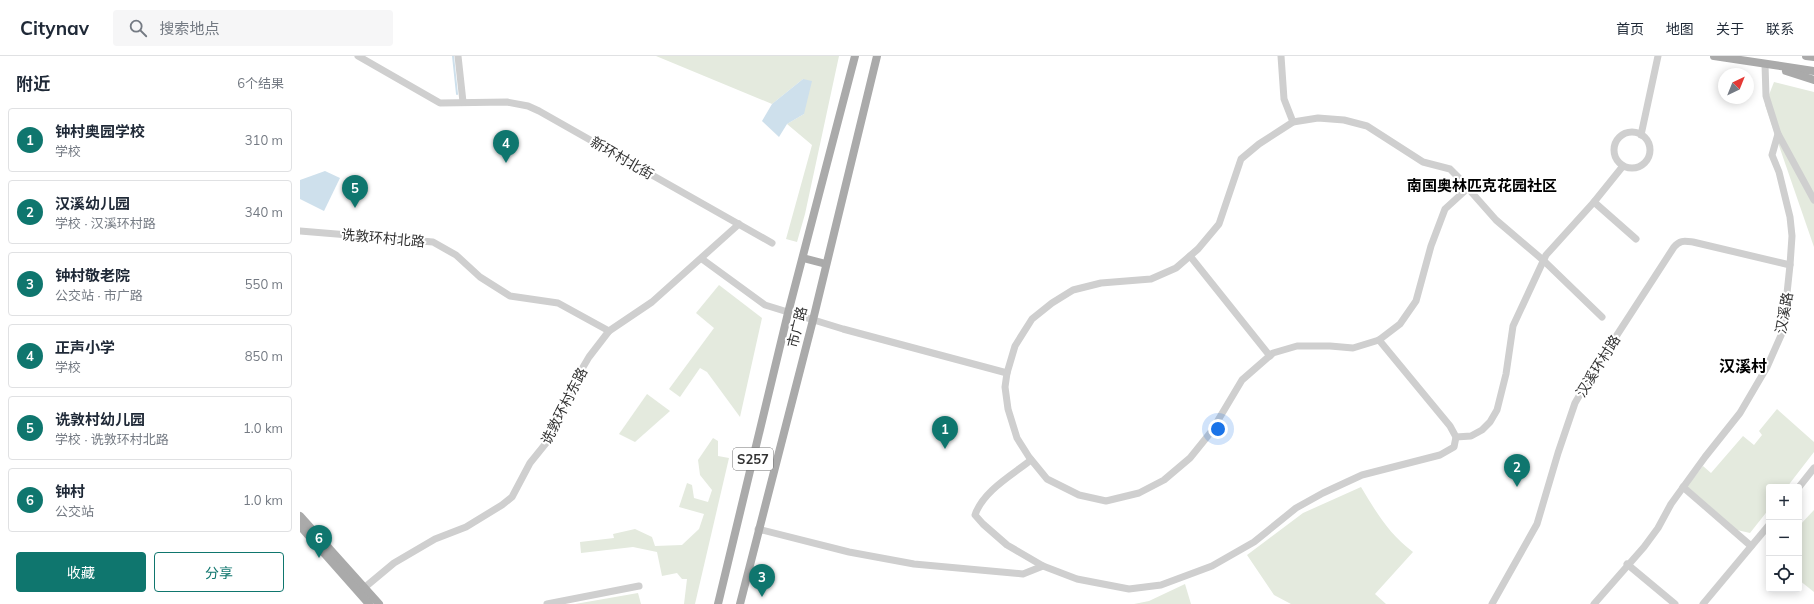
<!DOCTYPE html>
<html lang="zh">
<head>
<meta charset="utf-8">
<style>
	body { margin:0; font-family:Mulish,"Noto Sans SC",sans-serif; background:#f6f6f7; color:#1f2937 }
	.controls { position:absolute; right:12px; bottom:12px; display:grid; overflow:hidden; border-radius:4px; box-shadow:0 2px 10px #0003 }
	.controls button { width:36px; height:36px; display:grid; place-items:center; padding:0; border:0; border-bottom:1px solid #e0e1e3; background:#fff; color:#1f2937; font:20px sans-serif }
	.compass { position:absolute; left:1418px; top:12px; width:36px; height:36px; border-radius:50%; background:#fff; box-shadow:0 2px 10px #0003; rotate:43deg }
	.you { position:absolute; left:918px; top:373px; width:14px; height:14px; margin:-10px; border:3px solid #fff; border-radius:50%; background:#1a73e8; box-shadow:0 0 0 6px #1a73e833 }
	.badge { display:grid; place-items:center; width:26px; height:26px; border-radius:50%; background:#0f766e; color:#fff; font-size:13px; font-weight:700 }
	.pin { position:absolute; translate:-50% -33px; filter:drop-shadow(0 1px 2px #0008) }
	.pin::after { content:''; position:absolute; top:21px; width:14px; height:12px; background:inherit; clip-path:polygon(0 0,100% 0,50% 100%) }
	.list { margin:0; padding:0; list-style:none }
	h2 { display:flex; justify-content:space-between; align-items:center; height:52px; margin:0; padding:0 16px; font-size:17px }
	h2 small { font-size:13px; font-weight:400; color:#747a83 }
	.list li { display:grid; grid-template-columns:26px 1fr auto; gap:12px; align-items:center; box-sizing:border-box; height:64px; margin:0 8px 8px; padding:0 8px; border:1px solid #e0e1e3; border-radius:4px }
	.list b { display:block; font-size:15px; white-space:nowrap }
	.list p { margin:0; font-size:13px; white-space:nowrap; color:#747a83 }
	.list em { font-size:13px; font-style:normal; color:#747a83 }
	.actions { display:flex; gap:8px; padding:12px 16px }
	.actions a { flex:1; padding:9px 0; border:1px solid #0f766e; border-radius:4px; text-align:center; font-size:14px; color:#0f766e }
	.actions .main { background:#0f766e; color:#fff }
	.icon { flex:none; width:22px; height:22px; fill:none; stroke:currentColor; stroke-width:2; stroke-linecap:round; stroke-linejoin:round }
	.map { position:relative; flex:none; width:1514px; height:548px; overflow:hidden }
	header { display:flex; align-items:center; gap:24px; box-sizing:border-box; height:56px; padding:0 20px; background:#fff; border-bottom:1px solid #e0e1e3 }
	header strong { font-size:19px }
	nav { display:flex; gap:22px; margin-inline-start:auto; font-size:14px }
	.search { width:280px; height:36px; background:#f6f6f7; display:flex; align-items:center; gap:10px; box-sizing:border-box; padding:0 14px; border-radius:4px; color:#747a83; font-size:15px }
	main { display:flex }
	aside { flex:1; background:#fff }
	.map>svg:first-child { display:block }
	.green { fill:#e4eade }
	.water { fill:#cee0ec }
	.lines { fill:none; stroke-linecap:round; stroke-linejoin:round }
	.stream { stroke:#cee0ec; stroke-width:2 }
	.minor { stroke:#cfcfcf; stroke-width:7 }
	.major { stroke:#aaa; stroke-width:8 }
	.labels { text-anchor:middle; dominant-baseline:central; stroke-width:4; stroke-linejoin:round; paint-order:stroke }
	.shield { fill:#fff; stroke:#707070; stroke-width:1 }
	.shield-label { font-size:13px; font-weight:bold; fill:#323232 }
	.street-label { font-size:14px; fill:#323232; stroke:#fff }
	.neighbourhood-label { font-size:15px; font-weight:bold; fill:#000; stroke:#fff }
	.quarter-label { font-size:16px; font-weight:bold; fill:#000; stroke:#fff }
</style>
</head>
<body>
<header>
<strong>Citynav</strong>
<div class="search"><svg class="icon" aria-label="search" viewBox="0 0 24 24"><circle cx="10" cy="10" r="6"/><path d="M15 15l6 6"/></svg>搜索地点</div>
<nav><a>首页</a><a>地图</a><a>关于</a><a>联系</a></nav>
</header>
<main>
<aside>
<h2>附近<small>6个结果</small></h2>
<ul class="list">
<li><span class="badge">1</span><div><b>钟村奥园学校</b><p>学校</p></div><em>310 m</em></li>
<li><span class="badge">2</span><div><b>汉溪幼儿园</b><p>学校 · 汉溪环村路</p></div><em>340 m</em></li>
<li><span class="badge">3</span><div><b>钟村敬老院</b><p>公交站 · 市广路</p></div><em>550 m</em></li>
<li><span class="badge">4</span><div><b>正声小学</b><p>学校</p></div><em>850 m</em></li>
<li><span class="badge">5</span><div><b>诜敦村幼儿园</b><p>学校 · 诜敦环村北路</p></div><em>1.0 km</em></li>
<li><span class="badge">6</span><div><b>钟村</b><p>公交站</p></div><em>1.0 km</em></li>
</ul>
<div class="actions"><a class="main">收藏</a><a>分享</a></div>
</aside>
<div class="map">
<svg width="1514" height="548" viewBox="0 0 1514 548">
	<rect width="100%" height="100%" fill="#fff"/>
	<!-- green -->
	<g class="green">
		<path d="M356,0H539L505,158L497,186L486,183L512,89L487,68L504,58L503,23L472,48Z"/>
		<path d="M1474,26L1514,36V191L1465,49Z"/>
		<path d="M419,229L462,262L440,361L407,316L400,312L380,341L369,333L414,272L396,257Z"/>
		<path d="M347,338L370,355L335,386L319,378Z"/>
		<path d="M1477,353L1514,386V396L1487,431H1469V453L1450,477L1437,474L1387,430L1403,410L1411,417L1443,380L1454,389L1462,379L1459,375Z"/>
		<path d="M413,382L418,385V400L429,402L395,548H384L387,523H382L377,517L362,520L357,496L333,491L281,497L280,486L314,482L313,478L335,473L352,481L355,490L382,489L399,473L404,458L379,451L387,427L392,429L394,442L408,446L412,434L400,419L398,404Z"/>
		<path d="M1061,431C1076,456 1089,478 1113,496L1075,538L1086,548H991L974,539L947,499L1003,457Z"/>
		<path d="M1514,454V536L1499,524V470Z"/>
		<path d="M885,528L891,548H834L849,545Z"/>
		<path d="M338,537L341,548H275Z"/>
	</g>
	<!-- water -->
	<g class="water">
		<path d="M503,23L512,25L504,58L487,68L479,81L462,65L472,48Z"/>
		<path d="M25,115L40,122L24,155L0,143V124Z"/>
	</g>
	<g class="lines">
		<!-- stream -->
		<path class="stream" d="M153,0L157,38"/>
		<!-- minor -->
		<g class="minor">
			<path d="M58,0L140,47L207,46L228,50L239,55L472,187"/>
			<path d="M158,0L163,46"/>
			<path d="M981,0L984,43L993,66"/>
			<circle cx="1332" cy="94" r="18"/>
			<path d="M1478,78L1514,144"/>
			<path d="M1341,79L1358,0"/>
			<path d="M1168,132L1145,153L1131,190L1116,245L1100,268L1079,284L1053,292L1030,290H997L973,297L942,324L911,376L890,402L864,424L839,437L806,445L779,439L747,423L729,401L717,382L708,353L705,331L707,317L715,290L732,263L752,247L773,234L801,227L851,223L876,212L898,193L919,168L941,103L959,88L993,66L1018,62L1044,64L1067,70L1123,106L1150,113L1158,121L1196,164L1243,204L1302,261"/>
			<path d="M1294,146L1336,183"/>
			<path d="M0,175L133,186L156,199L180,221L210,240L258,247L309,275"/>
			<path d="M890,200L970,300"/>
			<path d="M402,203L465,249L543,273L707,317"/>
			<path d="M1156,381L1171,380L1182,374L1190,366L1197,354L1206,318L1213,270L1246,199L1294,146L1323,110"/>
			<path d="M731,404C712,419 683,435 675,459L683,468L707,489L743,510L777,523L829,533L861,529L912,510L954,486L996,452L1023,437L1062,419L1140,399L1154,391L1156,381L1150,370L1079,284"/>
			<path d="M1383,431L1451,490"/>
			<path d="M1499,431L1514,412"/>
			<path d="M458,473L549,496L614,508L723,518L743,510"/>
			<path d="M1327,508L1375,548"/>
			<path d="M64,532L94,507L135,483L166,471L202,449L212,441L230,407L251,381L276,323L289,301L309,275L352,246L439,168"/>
			<path d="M247,548L339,530"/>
			<path d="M1192,548L1237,468L1258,397L1275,347L1293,316L1374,191C1380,184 1384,185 1393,186L1490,209"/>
			<path d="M1294,548L1344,491L1358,472L1371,448L1405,401L1440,357L1467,311L1483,275L1490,209L1492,180L1490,161L1479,116L1472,99L1478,78L1466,40L1465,8"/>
			<path d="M1403,548L1469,469"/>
		</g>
		<!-- major -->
		<g class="major">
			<path d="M1414,0L1514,15"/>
			<path d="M1506,0L1514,1"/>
			<path d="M1486,15L1514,24"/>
			<path d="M503,202L526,208"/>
			<path d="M0,460L79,548"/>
			<path d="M0,470L69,548"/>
			<path d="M418,548L488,257L555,0"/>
			<path d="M440,548L513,264L577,0"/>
		</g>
	</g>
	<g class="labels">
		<!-- shield labels -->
		<rect class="shield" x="433" y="392" width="40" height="22" rx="3"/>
		<g class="shield-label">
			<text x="453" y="403">S257</text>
		</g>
		<!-- street labels -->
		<g class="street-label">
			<text transform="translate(322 102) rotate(30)">新环村北街</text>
			<text transform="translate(83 182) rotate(5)">诜敦环村北路</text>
			<text transform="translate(1484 257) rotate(-80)">汉溪路</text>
			<text transform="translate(497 271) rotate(-76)">市广路</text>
			<text transform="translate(1298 310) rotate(-58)">汉溪环村路</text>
			<text transform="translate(264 350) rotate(-63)">诜敦环村东路</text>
		</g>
		<!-- neighbourhood labels -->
		<g class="neighbourhood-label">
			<text x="1182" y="129">南国奥林匹克花园社区</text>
		</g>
		<!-- quarter labels -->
		<g class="quarter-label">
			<text x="1443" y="310">汉溪村</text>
		</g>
	</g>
</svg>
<div class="controls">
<button>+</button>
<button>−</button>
<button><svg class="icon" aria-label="locate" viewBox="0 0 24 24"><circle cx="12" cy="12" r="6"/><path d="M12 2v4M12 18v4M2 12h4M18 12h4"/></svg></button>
</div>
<svg class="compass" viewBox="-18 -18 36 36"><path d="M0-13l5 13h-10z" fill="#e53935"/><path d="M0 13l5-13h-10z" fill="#747a83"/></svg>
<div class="you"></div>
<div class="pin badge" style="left:645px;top:393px">1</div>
<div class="pin badge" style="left:1217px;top:431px">2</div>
<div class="pin badge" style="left:462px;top:541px">3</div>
<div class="pin badge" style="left:206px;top:107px">4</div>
<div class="pin badge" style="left:55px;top:152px">5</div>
<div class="pin badge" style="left:19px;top:502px">6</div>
</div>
</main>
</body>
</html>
